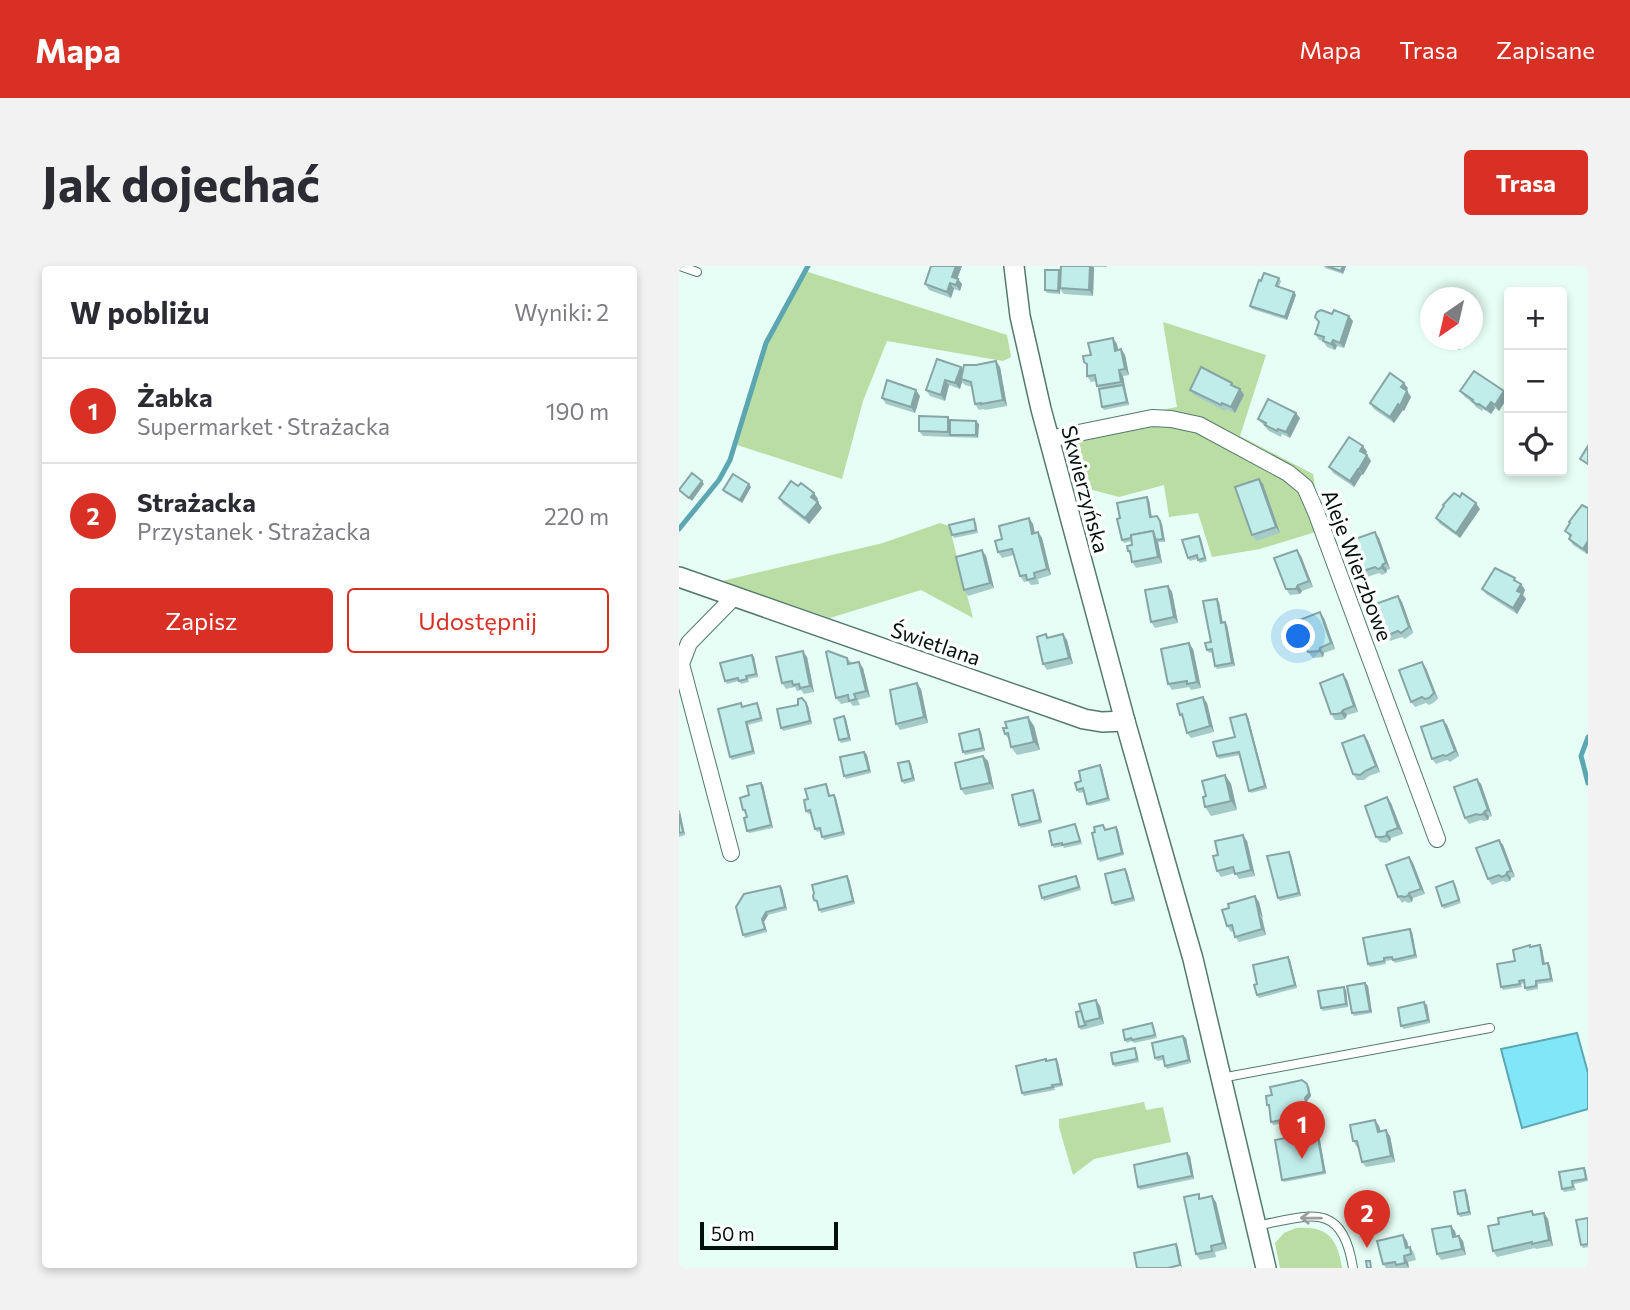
<!DOCTYPE html>
<html lang="pl">
<head>
<meta charset="utf-8">
<style>
	body { margin:0; font-family:Commissioner,sans-serif; background:#f2f2f3; color:#2b2b33 }
	.controls { position:absolute; right:21px; top:21px; display:grid; overflow:hidden; border-radius:7px; box-shadow:0 4px 10px #0003 }
	.controls button { width:63px; height:63px; display:grid; place-items:center; padding:0; border:0; border-bottom:2px solid #e1e1e2; background:#fff; color:#2b2b33; font:35px sans-serif }
	.compass { position:absolute; left:741px; top:21px; width:63px; height:63px; border-radius:50%; background:#fff; box-shadow:0 4px 10px #0003; rotate:214deg }
	.scale { position:absolute; left:21px; bottom:18px; width:138px; box-sizing:border-box; padding-left:7px; border:4px solid #03100c; border-top:0; font-size:19px; line-height:24px; white-space:nowrap; color:#03100c; -webkit-text-stroke:5px #fff; paint-order:stroke }
	.you { position:absolute; left:620px; top:371px; width:24px; height:24px; margin:-18px; border:5px solid #fff; border-radius:50%; background:#1a73e8; box-shadow:0 0 0 10px #1a73e833 }
	.badge { display:grid; place-items:center; width:46px; height:46px; border-radius:50%; background:#d93025; color:#fff; font-size:23px; font-weight:700 }
	.pin { position:absolute; translate:-50% -58px; filter:drop-shadow(0 2px 4px #0008) }
	.pin::after { content:''; position:absolute; top:37px; width:24px; height:21px; background:inherit; clip-path:polygon(0 0,100% 0,50% 100%) }
	.list { margin:0; padding:0; list-style:none }
	h2 { display:flex; justify-content:space-between; align-items:center; height:91px; margin:0; padding:0 28px; font-size:30px }
	h2 small { font-size:23px; font-weight:400; color:#7c7c81 }
	.list li { display:grid; grid-template-columns:46px 1fr auto; gap:21px; align-items:center; box-sizing:border-box; height:105px; padding:0 28px; border-top:2px solid #e1e1e2 }
	.list b { display:block; font-size:26px; white-space:nowrap }
	.list p { margin:0; font-size:23px; white-space:nowrap; color:#7c7c81 }
	.list em { font-size:23px; font-style:normal; color:#7c7c81 }
	.actions { display:flex; gap:14px; padding:21px 28px }
	.actions a { flex:1; padding:16px 0; border:2px solid #d93025; border-radius:7px; text-align:center; font-size:24px; color:#d93025 }
	.actions .main { background:#d93025; color:#fff }
	.icon { flex:none; width:38px; height:38px; fill:none; stroke:currentColor; stroke-width:2; stroke-linecap:round; stroke-linejoin:round }
	.map { position:relative; flex:none; width:909px; height:1002px; overflow:hidden; border-radius:7px }
	header { display:flex; align-items:center; gap:42px; box-sizing:border-box; height:98px; padding:0 35px; background:#d93025; color:#fff }
	header strong { font-size:33px }
	nav { display:flex; gap:38px; margin-inline-start:auto; font-size:24px }
	.intro { display:flex; align-items:center; justify-content:space-between; box-sizing:border-box; height:168px; padding:0 42px }
	h1 { margin:0; font-size:49px }
	.button { padding:18px 32px; border-radius:7px; background:#d93025; color:#fff; font-size:24px; font-weight:700 }
	main { display:flex; gap:42px; padding:0 42px }
	aside { flex:1; background:#fff; border-radius:7px; box-shadow:0 4px 10px #0003 }
	.map>svg:first-child { display:block }
	.green { fill:#b9dda3 }
	.water { fill:#82e6f9; stroke:#5ca6b2; stroke-width:2 }
	.lines { fill:none; stroke-linecap:round; stroke-linejoin:round }
	.stream { stroke:#5ca6b2; stroke-width:5 }
	.service-casing { stroke:#54796d; stroke-width:10 }
	.minor-casing { stroke:#54796d; stroke-width:18 }
	.tertiary-casing { stroke:#54796d; stroke-width:22 }
	.service { stroke:#fff; stroke-width:8 }
	.minor { stroke:#fff; stroke-width:16 }
	.tertiary { stroke:#fff; stroke-width:19 }
	.wall { fill:#a5cbc9 }
	.shaded-wall { fill:#86a5a4 }
	.building { fill:#c0ecea; stroke:#86a5a4; stroke-width:2 }
	.oneway { stroke:#9a9f9e }
	.labels { text-anchor:middle; dominant-baseline:central; stroke-width:7; stroke-linejoin:round; paint-order:stroke }
	.street-label { font-size:21px; fill:#03100c; stroke:#fff }
</style>
</head>
<body>
<header>
<strong>Mapa</strong>
<nav><a>Mapa</a><a>Trasa</a><a>Zapisane</a></nav>
</header>
<div class="intro"><h1>Jak dojechać</h1><a class="button">Trasa</a></div>
<main>
<aside>
<h2>W pobliżu<small>Wyniki: 2</small></h2>
<ul class="list">
<li><span class="badge">1</span><div><b>Żabka</b><p>Supermarket · Strażacka</p></div><em>190 m</em></li>
<li><span class="badge">2</span><div><b>Strażacka</b><p>Przystanek · Strażacka</p></div><em>220 m</em></li>
</ul>
<div class="actions"><a class="main">Zapisz</a><a>Udostępnij</a></div>
</aside>
<div class="map">
<svg width="909" height="1002" viewBox="0 0 909 1002">
	<rect width="100%" height="100%" fill="#e6fef5"/>
	<!-- green -->
	<g class="green">
		<path d="M126,5L328,69L332,91L324,95L208,75L184,135L163,213L58,179L87,82Z"/>
		<path d="M484,56L587,89L561,170L634,208L643,264L581,283L533,291L519,247L490,251L485,219L440,231L399,220L388,162L498,141Z"/>
		<path d="M261,257L270,260L294,352L242,324L151,352L43,315L204,277Z"/>
		<path d="M465,836L467,844L484,841L492,876L415,893L394,909L380,861V853Z"/>
		<path d="M617,962C649,960 658,972 663,1002H601L596,977L605,967Z"/>
	</g>
	<!-- water -->
	<path class="water" d="M898,767L909,807V843L843,862L822,783Z"/>
	<g class="lines">
		<!-- stream -->
		<g class="stream">
			<path d="M0,263L40,214L51,194L87,77L129,0"/>
			<path d="M909,471L902,490L909,517"/>
		</g>
		<!-- service casing -->
		<g class="service-casing">
			<g id="service">
				<path d="M1,0L18,6"/>
				<path d="M542,812L811,762"/>
				<path d="M577,960C630,950 663,933 674,1002"/>
			</g>
		</g>
		<!-- minor casing -->
		<g class="minor-casing">
			<g id="minor">
				<path d="M370,173L473,152L492,153L520,159L609,207L626,221L637,246L758,573"/>
				<path d="M52,587L2,398L10,377L56,330"/>
			</g>
		</g>
		<!-- tertiary casing -->
		<g class="tertiary-casing">
			<g id="tertiary">
				<path d="M335,0L341,50L362,143L446,455L514,693L587,1002"/>
				<path d="M0,311L405,453L423,456L446,455"/>
			</g>
		</g>
		<!-- service -->
		<use href="#service" class="service"/>
		<!-- minor -->
		<use href="#minor" class="minor"/>
		<!-- tertiary -->
		<use href="#tertiary" class="tertiary"/>
	</g>
	<!-- wall -->
	<g class="wall">
		<path d="M283,0L278,12L283,18L281,25L275,23L272,32L250,24L246,18Z"/>
		<path d="M382,0H428V1H415L414,30L385,28L381,23V28L368,27L366,24L380,4L381,7Z"/>
		<path d="M645,0H667L664,8L646,2Z"/>
		<path d="M600,12L602,15L600,21L615,26L617,29L608,54L573,43L571,40L582,15Z"/>
		<path d="M636,51L674,55L665,82L658,80L656,84L648,81L644,75L640,74L636,68L640,56Z"/>
		<path d="M760,74H787L780,84L767,76L766,77Z"/>
		<path d="M438,78L439,84L442,83L446,89L450,109L444,110L450,139L425,144L423,141L420,123L418,120L417,115L412,116L408,110V100L405,96L412,89Z"/>
		<path d="M321,101L328,140L306,144L305,143L300,144L296,138L293,121L286,119L283,116L281,123L270,119L266,135L251,130L247,124L284,103Z"/>
		<path d="M553,117L555,120L561,123L565,129L556,147L547,143L546,145L515,129L511,124Z"/>
		<path d="M729,122L728,125L732,131L725,145L724,144L715,157L695,143L691,137Z"/>
		<path d="M781,125H825L829,131L820,145L816,142L812,148L804,143L803,145L797,141L794,137L786,131Z"/>
		<path d="M241,130L236,147L207,138L203,132Z"/>
		<path d="M269,151L271,154L300,158L299,172L244,170L240,165Z"/>
		<path d="M621,152L611,172L603,168L602,171L590,165L579,153Z"/>
		<path d="M684,180L688,186L687,188L692,195L684,209L683,208L675,221L654,207L650,201Z"/>
		<path d="M580,213L584,218L601,267L577,275L573,269Z"/>
		<path d="M119,220L135,227L139,233L138,235L143,242L130,258L104,238L100,232Z"/>
		<path d="M72,221L63,237L46,227L44,224Z"/>
		<path d="M468,231L470,234L473,251L483,258L486,276H479L483,297L457,302L453,296L452,290L449,285L453,279V275L445,277L443,274L441,252Z"/>
		<path d="M781,231L801,243L781,272L761,258L757,252Z"/>
		<path d="M909,242V287L908,288L894,279L890,273L891,271L886,265L891,258L890,256Z"/>
		<path d="M350,252L354,258L356,267L359,266L363,272L372,309L359,313L360,318L352,319L349,315L345,316L341,310L335,289L323,292L319,286L323,273Z"/>
		<path d="M297,256L299,267L275,272L273,269Z"/>
		<path d="M696,266L700,272L711,303L708,304L707,307L703,309L700,307L688,311L684,305Z"/>
		<path d="M520,270L522,272L528,295L521,297L518,293L511,295L509,292Z"/>
		<path d="M307,290L315,322L289,330L285,324Z"/>
		<path d="M622,290L634,321L623,325L621,328L611,329L607,323Z"/>
		<path d="M838,316L842,318L846,324L844,329L847,333L838,348L807,328L803,323Z"/>
		<path d="M489,320L493,326L499,357L476,362L472,356Z"/>
		<path d="M719,330L723,336L734,367L726,373L723,371L711,375L707,370Z"/>
		<path d="M540,336L544,356H546L548,359L556,400L538,403L536,400L534,386L530,387L528,384L532,376Z"/>
		<path d="M645,352L656,383L645,387L644,391L634,392L629,386Z"/>
		<path d="M367,368L369,371L388,374L394,398L368,404L364,398Z"/>
		<path d="M514,383L522,422L512,424L510,421L493,424L489,418Z"/>
		<path d="M75,391L79,411L69,413L70,416L62,418L60,415L48,418L46,415Z"/>
		<path d="M128,391L135,426L125,428L122,424L118,425L116,421L107,423L103,417Z"/>
		<path d="M168,392L173,397L184,402L191,431L179,434L181,439L174,440L171,436L162,438L157,432Z"/>
		<path d="M747,402L759,433L754,437L750,439L747,437L736,441L732,436Z"/>
		<path d="M668,414L679,446L668,449L666,453L663,454H656L652,448Z"/>
		<path d="M242,423L249,457L221,464L217,458Z"/>
		<path d="M78,437L80,440L84,455L69,459L76,488L53,494L51,491L64,441Z"/>
		<path d="M127,437L129,440L133,458L104,465L102,462Z"/>
		<path d="M528,437L535,466L512,472L508,467L504,452L501,449Z"/>
		<path d="M165,450L167,453L172,475L162,477L160,474Z"/>
		<path d="M569,451L588,523L572,527L570,525L561,489L540,493L538,490L556,471Z"/>
		<path d="M764,454L768,459L780,490L771,496L768,494L757,498L753,493Z"/>
		<path d="M355,460L361,484L338,489L332,481L331,475L326,468Z"/>
		<path d="M300,463L302,466L306,485L286,489L284,486Z"/>
		<path d="M685,469L689,475L701,506L690,510L685,514H678L674,508Z"/>
		<path d="M185,486L188,489L192,507L167,513L165,510Z"/>
		<path d="M309,495L315,523L286,529L282,523Z"/>
		<path d="M232,498L236,515L225,518L223,515Z"/>
		<path d="M421,499L423,502L431,535L410,540L408,538L405,526L400,527L398,524L402,515Z"/>
		<path d="M546,509L552,518L558,544L532,550L526,541Z"/>
		<path d="M147,518L149,521L151,530L157,532L166,569L145,574L141,565L138,566L136,563L132,547L129,548L127,545L129,533Z"/>
		<path d="M802,518L813,550L810,551L809,554L805,555L802,554L790,558L786,552Z"/>
		<path d="M84,519L94,562L70,567L68,565L67,547H66L64,544L70,529Z"/>
		<path d="M354,524L356,527L363,557L342,562L340,559Z"/>
		<path d="M712,537L724,568L712,572L711,575L707,577L701,576L697,571Z"/>
		<path d="M0,544L6,569L0,571Z"/>
		<path d="M396,558L398,561L403,578L385,582L384,580L375,582L373,579Z"/>
		<path d="M424,559L427,564H439L445,589L421,596L419,593L416,566Z"/>
		<path d="M820,574L824,579L836,611L832,612L831,615L827,616L824,615L813,619L809,613Z"/>
		<path d="M568,575L576,610L560,613L556,607L542,611L538,605L539,589Z"/>
		<path d="M612,589L622,630L601,635L599,632Z"/>
		<path d="M730,591L734,597L746,628L734,632L733,636L729,637L726,635L723,637L719,631Z"/>
		<path d="M446,603L448,606L456,635L436,640L433,637Z"/>
		<path d="M397,610L399,613L402,624L365,635L363,632Z"/>
		<path d="M170,613L176,638L142,647L138,637L135,634Z"/>
		<path d="M776,617L782,637L765,643L763,640Z"/>
		<path d="M101,620L103,622L108,644L89,649L85,656L88,666L66,672L64,669Z"/>
		<path d="M576,630L580,636L587,669L560,676L556,671L555,665L552,666L548,660L550,642Z"/>
		<path d="M731,663L733,666L738,692L716,697L714,694L707,695V698L691,701L689,698Z"/>
		<path d="M851,681L863,682L866,697L871,700L874,716L859,718V723L848,725L846,722L845,717L842,718L843,721L824,724L822,721L836,695Z"/>
		<path d="M609,691L611,694L618,722L580,732L578,729V718Z"/>
		<path d="M686,717L689,720L693,747L675,750L673,747Z"/>
		<path d="M667,724L669,741L644,745L642,742Z"/>
		<path d="M748,739L751,757L725,763L722,760Z"/>
		<path d="M421,740L425,758L402,764L400,761Z"/>
		<path d="M475,760L478,772L455,777L453,775L448,777L446,774Z"/>
		<path d="M504,770L507,772L512,797L488,803L486,800L484,794L478,795L476,792Z"/>
		<path d="M458,785L460,796L436,801L434,798Z"/>
		<path d="M377,793L379,796L384,820L375,822L376,824L345,830L343,827L367,795Z"/>
		<path d="M630,821L632,830L628,835L630,843L620,845L615,850L616,855L594,859L592,856L590,842L588,839Z"/>
		<path d="M696,854L700,860L702,865L711,870L716,896L687,901L683,896L680,881H678L674,875Z"/>
		<path d="M638,866L640,869L647,908L605,916L603,914Z"/>
		<path d="M511,890L515,913L461,924L459,921Z"/>
		<path d="M905,902L907,904L909,915L895,918L897,924L885,926L883,923Z"/>
		<path d="M788,927L792,949L781,951L779,948Z"/>
		<path d="M523,932L537,936L548,983L536,986L537,991L521,994L517,988Z"/>
		<path d="M856,949L869,953L874,980L857,983L856,982L818,991L814,985Z"/>
		<path d="M909,952V981L904,982L902,979Z"/>
		<path d="M776,965L777,970H780L784,975L787,989L762,994L758,988Z"/>
		<path d="M724,969L728,975L729,981H731L735,987L737,994L729,996L730,1002H707L704,998Z"/>
	</g>
	<!-- shaded-wall -->
	<g class="shaded-wall">
		<path d="M277,0H283L277,16L273,11Z"/>
		<path d="M411,0L415,1L414,30L410,24Z"/>
		<path d="M664,0H667L664,8L662,5Z"/>
		<path d="M380,4L382,7L381,28L379,25Z"/>
		<path d="M279,13L283,18L281,25L277,19Z"/>
		<path d="M271,17L275,23L272,32L268,26Z"/>
		<path d="M615,26L617,29L608,54L606,51Z"/>
		<path d="M670,50L674,55L665,82L661,77Z"/>
		<path d="M434,72L438,78L440,90L436,85Z"/>
		<path d="M654,74L658,80L656,84L652,78Z"/>
		<path d="M779,74H787L780,84L776,78Z"/>
		<path d="M442,83L446,89L450,109L446,103Z"/>
		<path d="M317,95L321,101L328,140L324,134Z"/>
		<path d="M282,101L286,107L282,113L283,116L281,123L276,117Z"/>
		<path d="M440,104L444,110L446,122L442,116Z"/>
		<path d="M266,114L270,119L266,135L262,129Z"/>
		<path d="M725,117L729,122L726,127L722,121Z"/>
		<path d="M444,119L446,122L450,139L448,136Z"/>
		<path d="M561,123L565,129L556,147L552,141Z"/>
		<path d="M237,124L241,130L236,147L232,141Z"/>
		<path d="M728,125L732,131L725,145L721,140Z"/>
		<path d="M825,125L829,131L820,145L816,139Z"/>
		<path d="M812,136L816,142L812,148L807,143Z"/>
		<path d="M719,138L724,144L715,157L711,151Z"/>
		<path d="M617,147L621,152L611,172L607,166Z"/>
		<path d="M269,151L273,157L271,169L269,166Z"/>
		<path d="M297,155L300,158L299,172L297,169Z"/>
		<path d="M684,180L688,186L685,191L681,185Z"/>
		<path d="M688,189L692,195L684,209L680,203Z"/>
		<path d="M679,203L683,208L675,221L671,215Z"/>
		<path d="M580,213L584,218L601,267L597,261Z"/>
		<path d="M23,215L25,218L13,235L10,232Z"/>
		<path d="M70,218L72,221L63,237L61,234Z"/>
		<path d="M135,227L139,233L137,237L132,231Z"/>
		<path d="M468,231L470,234L473,254L471,251Z"/>
		<path d="M139,236L143,242L130,258L126,252Z"/>
		<path d="M797,237L801,243L781,272L777,267Z"/>
		<path d="M350,252L354,258L357,274L353,268Z"/>
		<path d="M481,255L483,258L486,276L484,273Z"/>
		<path d="M474,265L478,271L477,274L479,276L483,297L479,291Z"/>
		<path d="M359,266L363,272L372,309L368,303Z"/>
		<path d="M696,266L700,272L711,303L707,297Z"/>
		<path d="M909,275V287L908,288L904,283Z"/>
		<path d="M303,284L307,290L315,322L311,317Z"/>
		<path d="M618,284L622,290L634,321L630,315Z"/>
		<path d="M704,298L708,304L707,307L702,302Z"/>
		<path d="M842,318L846,324L844,329L847,333L838,348L834,342L838,325Z"/>
		<path d="M619,319L623,325L621,328L617,323Z"/>
		<path d="M489,320L493,326L499,357L495,351Z"/>
		<path d="M719,330L723,336L734,367L730,361Z"/>
		<path d="M538,333L540,336L544,360L542,357Z"/>
		<path d="M641,346L645,352L656,383L652,377Z"/>
		<path d="M546,356L548,359L556,400L553,397Z"/>
		<path d="M384,368L388,374L394,398L390,392Z"/>
		<path d="M510,377L514,383L522,422L518,416Z"/>
		<path d="M641,382L645,387L644,391L640,385Z"/>
		<path d="M124,385L128,391L135,426L131,420Z"/>
		<path d="M73,389L75,391L79,411L77,408Z"/>
		<path d="M180,396L184,402L191,431L187,425Z"/>
		<path d="M743,396L747,402L759,433L755,427Z"/>
		<path d="M664,408L668,414L679,446L675,440Z"/>
		<path d="M238,417L242,423L249,457L245,451Z"/>
		<path d="M524,431L528,437L535,466L531,460Z"/>
		<path d="M127,437L129,440L133,458L131,455Z"/>
		<path d="M664,444L668,449L666,453L662,447Z"/>
		<path d="M567,448L569,451L588,523L586,520Z"/>
		<path d="M165,450L167,453L172,475L170,472Z"/>
		<path d="M349,451L355,460L361,484L355,476Z"/>
		<path d="M764,454L768,459L780,490L776,485Z"/>
		<path d="M67,456L69,459L76,488L74,485Z"/>
		<path d="M300,463L302,466L306,485L304,482Z"/>
		<path d="M685,469L689,475L701,506L697,500Z"/>
		<path d="M185,486L188,489L192,507L190,504Z"/>
		<path d="M304,490L309,495L315,523L311,517Z"/>
		<path d="M230,495L232,498L236,515L234,512Z"/>
		<path d="M421,499L423,502L431,535L429,532Z"/>
		<path d="M546,509L552,518L558,544L552,535Z"/>
		<path d="M798,513L802,518L813,550L809,544Z"/>
		<path d="M82,517L84,519L94,562L92,559Z"/>
		<path d="M354,524L356,527L363,557L361,554Z"/>
		<path d="M155,529L157,532L166,569L164,566Z"/>
		<path d="M708,531L712,537L724,568L719,562Z"/>
		<path d="M0,544L1,545L6,569L4,566Z"/>
		<path d="M806,545L810,551L809,554L804,548Z"/>
		<path d="M437,561L439,564L445,589L443,587Z"/>
		<path d="M708,566L712,572L711,575L707,570Z"/>
		<path d="M564,569L568,575L576,610L572,604Z"/>
		<path d="M820,574L824,579L836,611L832,605Z"/>
		<path d="M610,586L612,589L622,630L620,627Z"/>
		<path d="M730,591L734,597L746,628L742,623Z"/>
		<path d="M446,603L448,606L456,635L454,632Z"/>
		<path d="M828,606L832,612L831,615L827,609Z"/>
		<path d="M168,610L170,613L176,638L174,635Z"/>
		<path d="M101,620L103,622L108,644L106,641Z"/>
		<path d="M730,627L734,632L733,636L729,630Z"/>
		<path d="M576,630L580,636L584,652L580,646Z"/>
		<path d="M87,646L89,649L85,656L88,666L86,663L83,653Z"/>
		<path d="M579,647L583,653L587,669L583,663Z"/>
		<path d="M731,663L733,666L738,692L736,689Z"/>
		<path d="M861,679L863,682L866,701L864,698Z"/>
		<path d="M609,691L611,694L618,722L616,719Z"/>
		<path d="M869,697L871,700L874,716L872,713Z"/>
		<path d="M686,717L689,720L693,747L691,745Z"/>
		<path d="M665,721L667,724L669,741L667,738Z"/>
		<path d="M417,734L421,740L425,758L421,752Z"/>
		<path d="M745,736L748,739L751,757L749,754Z"/>
		<path d="M504,770L507,772L512,797L510,794Z"/>
		<path d="M377,793L379,796L384,820L382,818Z"/>
		<path d="M628,818L630,821L632,830L628,835L630,843L628,840L626,832Z"/>
		<path d="M696,854L700,860L703,872L699,866Z"/>
		<path d="M707,864L711,870L716,896L712,890Z"/>
		<path d="M638,866L640,869L647,908L645,906Z"/>
		<path d="M508,887L511,890L515,913L513,910Z"/>
		<path d="M786,924L788,927L792,949L790,946Z"/>
		<path d="M533,930L537,936L548,983L544,977Z"/>
		<path d="M865,947L869,953L874,980L870,974Z"/>
		<path d="M772,960L776,965L778,976L774,971Z"/>
		<path d="M724,969L728,975L731,988L727,982Z"/>
		<path d="M780,970L784,975L787,989L783,983Z"/>
		<path d="M497,978L499,981L503,1002L501,999Z"/>
		<path d="M725,990L729,996L730,1002L726,997Z"/>
	</g>
	<!-- building -->
	<g class="building">
		<path d="M252,0H277L273,11L279,13L277,19L271,17L268,26L246,18Z"/>
		<path d="M382,0H411L410,24L381,22Z"/>
		<path d="M648,0H664L662,5Z"/>
		<path d="M366,4H380L379,25L366,24Z"/>
		<path d="M585,7L600,12L597,20L615,26L606,51L571,40L580,14L582,15Z"/>
		<path d="M642,44L653,48L655,44L670,50L661,77L654,74L652,78L644,75L645,71L636,68L640,56L636,51L638,46Z"/>
		<path d="M434,72L436,85L442,83L446,103L440,104L442,116L418,120L416,109L408,110V98L405,96L404,90L412,89L409,77Z"/>
		<path d="M768,74H779L776,78Z"/>
		<path d="M258,93L282,101L276,117L266,114L262,129L247,124Z"/>
		<path d="M317,95L324,134L302,138V137L296,138L292,116L282,113L285,99H297Z"/>
		<path d="M522,101L553,117L552,119L561,123L552,141L543,137L542,139L511,124Z"/>
		<path d="M795,105L825,125L816,139L812,136L807,143L800,138L799,139L793,135L794,134L781,125Z"/>
		<path d="M711,107L725,117L722,121L728,125L721,140L719,138L711,151L691,137Z"/>
		<path d="M208,114L237,124L232,141L203,132Z"/>
		<path d="M444,119L448,136L423,141L420,123Z"/>
		<path d="M589,133L617,147L607,166L599,163L598,165L586,159L587,157L579,153Z"/>
		<path d="M240,150L269,151V166L240,165Z"/>
		<path d="M271,154L297,155V169H271Z"/>
		<path d="M670,171L684,180L681,185L688,189L680,203H679L671,215L650,201Z"/>
		<path d="M909,180V198L901,193Z"/>
		<path d="M13,207L23,215L10,232L0,224Z"/>
		<path d="M54,208L70,218L61,234L44,224Z"/>
		<path d="M580,213L597,261L573,269L556,221Z"/>
		<path d="M112,215L119,220L122,217L135,227L132,231L139,236L126,252L100,232Z"/>
		<path d="M775,227L781,231L783,227L797,237L777,267L757,252L765,240L764,239Z"/>
		<path d="M468,231L471,251L478,250L481,255L484,273L477,274L474,265L452,269V272L443,274L438,253L441,252L438,237Z"/>
		<path d="M903,239L909,242V275L904,283L890,273L892,269L886,265L891,257L890,256Z"/>
		<path d="M350,252L353,268L359,266L368,303L355,307L356,312L348,314L347,309L341,310L333,283L319,286L316,275L323,273L320,260Z"/>
		<path d="M295,253L297,264L273,269L270,259Z"/>
		<path d="M474,265L479,291L453,296L451,285H449L448,280L453,279L452,269Z"/>
		<path d="M696,266L707,297L704,298L702,302L699,303L696,301L684,305L673,274Z"/>
		<path d="M520,270L526,292L519,294L518,289L509,292L503,274Z"/>
		<path d="M303,284L311,317L285,324L277,291Z"/>
		<path d="M618,284L630,315L619,319L617,323H607L595,292Z"/>
		<path d="M816,302L836,312L835,314L842,318L838,325L843,327L834,342L803,323Z"/>
		<path d="M489,320L495,351L472,356L466,324Z"/>
		<path d="M719,330L730,361L722,367L719,365L707,370L696,338Z"/>
		<path d="M538,333L542,357L546,356L553,397L536,400L533,383L528,384L526,377L532,376L524,335Z"/>
		<path d="M641,346L652,377L641,382L640,385L629,386L618,355Z"/>
		<path d="M367,368L368,372L384,368L390,392L364,398L358,371Z"/>
		<path d="M510,377L518,416L508,418V415L489,418L482,383Z"/>
		<path d="M124,385L131,420L121,422L120,418L114,419L113,415L103,417L97,391Z"/>
		<path d="M149,385L168,392L169,398L180,396L187,425L175,428L177,433L170,435L169,429L157,432L147,386Z"/>
		<path d="M73,389L77,408L67,410L68,413L60,415L59,412L46,415L41,397Z"/>
		<path d="M743,396L755,427L750,432L746,433L743,431L732,436L720,404Z"/>
		<path d="M664,408L675,440L664,444L662,447L658,448H652L641,417Z"/>
		<path d="M238,417L245,451L217,458L211,424Z"/>
		<path d="M524,431L531,460L508,467L503,448L501,449L498,438Z"/>
		<path d="M123,432L127,437L131,455L102,462L98,443L119,439V433Z"/>
		<path d="M62,437L63,441L78,437L82,452L67,456L74,485L51,491L39,443Z"/>
		<path d="M567,448L586,520L570,525L560,486L538,490L534,476L556,471L551,452Z"/>
		<path d="M165,450L170,472L160,474L155,453Z"/>
		<path d="M349,451L355,476L332,481L329,467L326,468L324,462H328L326,456Z"/>
		<path d="M764,454L776,485L767,490L764,489L753,493L742,461Z"/>
		<path d="M300,463L304,482L284,486L280,468Z"/>
		<path d="M685,469L697,500L686,505L681,509L674,508L663,477Z"/>
		<path d="M185,486L190,504L165,510L161,491Z"/>
		<path d="M304,490L311,517L282,523L276,497Z"/>
		<path d="M230,495L234,512L223,515L219,497Z"/>
		<path d="M421,499L429,532L408,538L404,522L398,524L396,517L402,515L400,505Z"/>
		<path d="M546,509L552,535L526,541L524,531L527,530L523,515Z"/>
		<path d="M798,513L809,544L806,545L804,548L801,549L797,548L786,552L775,521Z"/>
		<path d="M82,517L92,559L68,565L65,552L68,551L66,544H64L61,532L70,529L68,520Z"/>
		<path d="M147,518L150,530L155,529L164,566L143,571L141,562L136,563L131,544L127,545L125,534L129,533L126,523Z"/>
		<path d="M354,524L361,554L340,559L333,529Z"/>
		<path d="M708,531L719,562L708,566L707,570L703,571H697L686,540Z"/>
		<path d="M0,548L4,566L0,567Z"/>
		<path d="M396,558L401,575L383,579V577L373,579L370,565Z"/>
		<path d="M424,559L426,564L437,561L443,587L419,593L413,567L416,566L415,561Z"/>
		<path d="M564,569L572,604L556,608L554,601L538,605L534,590L539,589L536,575Z"/>
		<path d="M820,574L832,605L828,606L827,609L823,611L820,609L809,613L797,582Z"/>
		<path d="M610,586L620,627L599,632L588,590Z"/>
		<path d="M730,591L742,623L730,627L729,630L725,631L722,630L719,631L707,599Z"/>
		<path d="M446,603L454,632L433,637L426,608Z"/>
		<path d="M168,610L174,635L140,644L138,635L135,634L134,630L135,627L133,619Z"/>
		<path d="M397,610L400,621L363,632L360,620Z"/>
		<path d="M774,615L780,634L763,640L757,621Z"/>
		<path d="M101,620L106,641L87,646L83,653L86,663L64,669L57,641L65,628Z"/>
		<path d="M576,630L583,663L556,671L553,659L548,660L543,644L550,642L549,638Z"/>
		<path d="M731,663L736,689L714,694L713,691L705,692V695L689,698L684,672Z"/>
		<path d="M851,679V681L861,679L864,698L869,697L872,713L857,715V720L846,722L845,714L840,715L841,718L822,721L818,698L836,695L834,684Z"/>
		<path d="M609,691L616,719L578,729L575,719L578,718L574,699Z"/>
		<path d="M686,717L691,745L673,747L668,720Z"/>
		<path d="M665,721L667,738L642,742L639,725Z"/>
		<path d="M417,734L421,752L405,756L400,738Z"/>
		<path d="M745,736L749,754L722,760L719,742Z"/>
		<path d="M402,745L405,756L407,759L400,761L397,746Z"/>
		<path d="M473,757L476,769L453,774L452,772L446,774L444,764Z"/>
		<path d="M504,770L510,794L486,800L484,790L476,792L473,777Z"/>
		<path d="M456,782L458,793L434,798L432,787Z"/>
		<path d="M367,793V795L377,793L382,818L373,819L374,821L343,827L337,800Z"/>
		<path d="M623,814L628,818L630,827L626,832L628,840L618,842L613,847L614,852L592,856L590,839H588L587,830L593,829L591,821Z"/>
		<path d="M696,854L699,866L707,864L712,890L683,896L678,875H674L671,859Z"/>
		<path d="M638,866L645,906L603,914L596,874Z"/>
		<path d="M508,887L513,910L459,921L455,899Z"/>
		<path d="M905,902L907,913L893,915L894,921L883,923L880,906Z"/>
		<path d="M786,924L790,946L779,948L775,926Z"/>
		<path d="M520,928V933L533,930L544,977L532,980L533,985L517,988L505,931Z"/>
		<path d="M853,945L854,949L865,947L870,974L853,978V976L814,985L809,960L820,958L819,952Z"/>
		<path d="M909,952V978L902,979L897,954Z"/>
		<path d="M772,960L774,971L780,970L783,983L758,988L753,963Z"/>
		<path d="M724,969L727,982L731,981L732,988L725,990L726,997L717,999L716,996L704,998L698,975Z"/>
		<path d="M497,978L501,999L489,1002H458L455,987Z"/>
		<path d="M687,995H691L692,1002H688Z"/>
	</g>
	<!-- one-way arrows -->
	<defs><path id="oneway-shaft" d="M-6 0H5M1.5-3L5.5 0L1.5 3" fill="none" stroke-width="1.6" stroke-linecap="round" stroke-linejoin="round" transform="scale(1.75)"/></defs>
	<use class="oneway" href="#oneway-shaft" transform="translate(632 952) rotate(-179)"/>
	<g class="labels">
		<!-- street labels -->
		<g class="street-label">
			<text transform="translate(407 223) rotate(75)">Skwierzyńska</text>
			<text transform="translate(679 299) rotate(69)">Aleje Wierzbowe</text>
			<text transform="translate(257 377) rotate(19)">Świetlana</text>
		</g>
	</g>
</svg>
<div class="controls">
<button>+</button>
<button>−</button>
<button><svg class="icon" aria-label="locate" viewBox="0 0 24 24"><circle cx="12" cy="12" r="6"/><path d="M12 2v4M12 18v4M2 12h4M18 12h4"/></svg></button>
</div>
<svg class="compass" viewBox="-18 -18 36 36"><path d="M0-13l5 13h-10z" fill="#e53935"/><path d="M0 13l5-13h-10z" fill="#7c7c81"/></svg>
<div class="scale">50 m</div>
<div class="you"></div>
<div class="pin badge" style="left:623px;top:893px">1</div>
<div class="pin badge" style="left:688px;top:982px">2</div>
</div>
</main>
</body>
</html>
